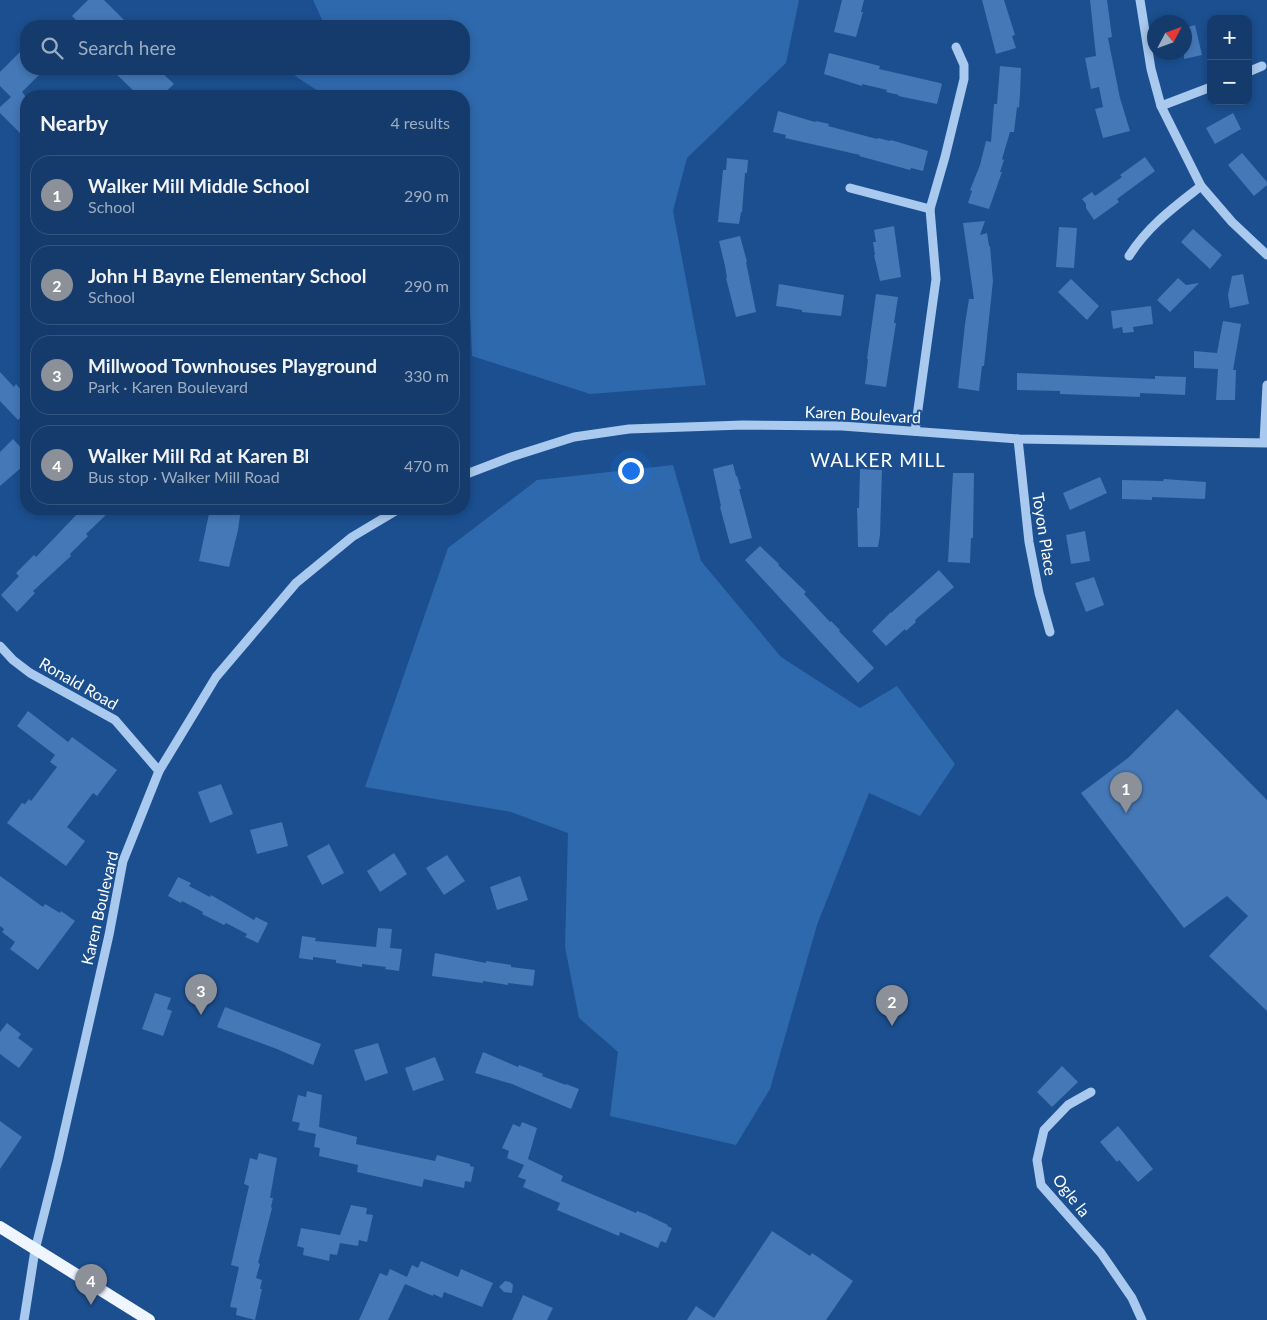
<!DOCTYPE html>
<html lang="en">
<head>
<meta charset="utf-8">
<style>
	body { margin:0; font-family:Lato,sans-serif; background:#1d4271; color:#f1f3f6 }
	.controls { position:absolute; right:15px; top:15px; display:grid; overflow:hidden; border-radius:10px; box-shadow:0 2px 8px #0003 }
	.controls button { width:45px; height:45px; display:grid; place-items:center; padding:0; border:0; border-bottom:1px solid #33557e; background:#143b6b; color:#f1f3f6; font:25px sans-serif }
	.compass { position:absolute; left:1147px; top:15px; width:45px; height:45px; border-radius:50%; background:#143b6b; box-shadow:0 2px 8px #0003; rotate:49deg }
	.you { position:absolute; left:630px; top:470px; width:18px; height:18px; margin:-12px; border:4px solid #fff; border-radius:50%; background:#1a73e8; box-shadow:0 0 0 8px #1a73e833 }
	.badge { display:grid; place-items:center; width:32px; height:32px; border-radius:50%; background:#8c9099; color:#fff; font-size:16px; font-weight:700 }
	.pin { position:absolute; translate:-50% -41px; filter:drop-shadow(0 1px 2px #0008) }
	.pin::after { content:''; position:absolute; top:26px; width:18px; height:15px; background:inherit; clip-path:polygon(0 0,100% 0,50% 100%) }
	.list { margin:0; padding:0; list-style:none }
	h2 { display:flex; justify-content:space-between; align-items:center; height:65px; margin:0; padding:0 20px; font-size:21px }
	h2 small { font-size:16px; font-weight:400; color:#9dadc1 }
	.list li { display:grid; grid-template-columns:32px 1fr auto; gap:15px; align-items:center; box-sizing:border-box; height:80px; margin:0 10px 10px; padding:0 10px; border:1px solid #33557e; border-radius:20px }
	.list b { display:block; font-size:19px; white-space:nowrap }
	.list p { margin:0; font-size:16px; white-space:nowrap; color:#9dadc1 }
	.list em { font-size:16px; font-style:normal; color:#9dadc1 }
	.icon { flex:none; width:28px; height:28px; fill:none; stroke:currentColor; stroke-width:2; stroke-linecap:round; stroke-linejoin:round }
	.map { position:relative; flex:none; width:1267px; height:1320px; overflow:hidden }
	.search { position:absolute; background:#143b6b; box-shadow:0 2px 8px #0003; left:20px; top:20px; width:450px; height:55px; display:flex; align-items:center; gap:12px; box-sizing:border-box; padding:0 18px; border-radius:20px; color:#9dadc1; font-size:19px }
	.panel { position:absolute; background:#143b6b; box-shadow:0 2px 8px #0003; left:20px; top:90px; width:450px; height:425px; border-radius:20px }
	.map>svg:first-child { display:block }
	.green { fill:#2e69ad }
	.building { fill:#4478b7 }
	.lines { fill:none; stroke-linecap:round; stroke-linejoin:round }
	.minor { stroke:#a9c9ee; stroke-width:9 }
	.major { stroke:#f0f6ff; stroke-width:12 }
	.labels { text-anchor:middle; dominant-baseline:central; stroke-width:4; stroke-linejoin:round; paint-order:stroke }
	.street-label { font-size:16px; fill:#fff; stroke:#1b4f8f }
	.quarter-label { font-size:19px; letter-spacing:1px; fill:#fff; stroke:#1b4f8f }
</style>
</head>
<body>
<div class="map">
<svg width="1267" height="1320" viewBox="0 0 1267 1320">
	<rect width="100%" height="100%" fill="#1b4f8f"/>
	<!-- green -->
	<g class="green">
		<path d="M313,0H799L786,63L687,158L673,211L706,385L590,394L472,356L469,291L464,285V96H326L295,76L302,69H464V26H325Z"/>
		<path d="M673,465L701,561L781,657L860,708L897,686L955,764L920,816L869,793L817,925L770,1089L736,1145L610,1116L618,1052L579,1018L565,947L568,833L511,812L365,787L448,548L537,480Z"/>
	</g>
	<!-- building -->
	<g class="building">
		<path d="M88,0H104L130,26H82L72,16Z"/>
		<path d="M842,0H864L861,12H863L856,37L834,32Z"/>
		<path d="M982,0H1004L1015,35L1012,36L1016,48L996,54Z"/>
		<path d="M1090,0H1107L1112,37L1108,38L1120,98L1130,131L1103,138L1095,109L1103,107L1099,87L1091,89L1085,58L1096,56Z"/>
		<path d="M1195,25L1202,55L1184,59V28Z"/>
		<path d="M26,46V69H45L22,92L26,97V139L0,113V107L11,97L0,86V72Z"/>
		<path d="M829,53L880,66L879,69L940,83L942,84L937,104L898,96L899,95L886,92L887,90L862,84V86L824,74Z"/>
		<path d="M1000,66L1021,68L1020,94L1019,108L1017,107L1014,132H1010L1002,159L1004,160L1000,172H1002L989,209L968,203L972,191L970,190L980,165L986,141L991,142L994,104H997Z"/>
		<path d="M111,69H158L174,84L161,96H139Z"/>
		<path d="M778,111L815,122L816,121L829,124L828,126L877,139L878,138L890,141L891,140L928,151L923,171L911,168L910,170L859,156L860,155L785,138L786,135L773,132Z"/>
		<path d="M1233,113L1241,129L1215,144L1206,128Z"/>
		<path d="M1242,153L1267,182V185L1254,196L1228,165Z"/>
		<path d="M1145,157L1155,171L1117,199L1119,202L1094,220L1086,208V204L1082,199L1092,192L1095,196L1122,177L1120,175Z"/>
		<path d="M727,158L748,160L747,173H745L742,212H741L739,224L718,222L723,170H726Z"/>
		<path d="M985,221L980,235L987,233L989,246H990L993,281L984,366H982L979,391L958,388L965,324L969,299H974L963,223Z"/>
		<path d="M894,226L901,277L880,281L874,255H875L873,242H876L874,230Z"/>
		<path d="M1059,227L1077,228L1074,268L1056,267Z"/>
		<path d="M1193,229L1222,255L1210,269L1181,242Z"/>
		<path d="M740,236L747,262H746L756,312L736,317L726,278H727L725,266L719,241Z"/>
		<path d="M1243,274L1249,304L1230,308L1228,295L1232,276Z"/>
		<path d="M1178,278L1186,285L1199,283L1170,312L1157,300Z"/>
		<path d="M1071,279L1099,306L1087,320L1058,292Z"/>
		<path d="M779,284L844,295L841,316L802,312V310L790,308L776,306Z"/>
		<path d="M876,294L898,297L894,323H896L886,387L865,384L868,359H867Z"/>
		<path d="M1151,306L1153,324L1133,327L1134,332L1123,333L1122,327L1113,329L1111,311Z"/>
		<path d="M1223,321L1241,324L1233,370H1236L1235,400H1216L1218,369L1194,368V351L1217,353Z"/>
		<path d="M0,372L14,387L16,384L26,395V412L18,420L0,401Z"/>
		<path d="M1017,373L1155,379V376L1186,377L1185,395L1140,393V397L1060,394V391L1017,390Z"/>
		<path d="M13,439L26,453V459L20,465L22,467L0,486V452Z"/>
		<path d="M733,464L736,476H737L741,489H739L752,538L730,544L720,507L721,506L713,469Z"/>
		<path d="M860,469L882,470L880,535L878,547H858L857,508H859Z"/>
		<path d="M953,473H974L973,538H971L970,563L948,562Z"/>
		<path d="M1100,477L1107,493L1070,510L1063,493Z"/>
		<path d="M1164,479L1206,482L1205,499L1152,497V500L1122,499V480L1163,481Z"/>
		<path d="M82,509H112L86,534L88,536L70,554L71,556L33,591L35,593L17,612L1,595L19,576L16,573L34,555L36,557Z"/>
		<path d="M210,509H241L238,530L229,567L199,561Z"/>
		<path d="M1085,531L1090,561L1071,564L1066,535Z"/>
		<path d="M760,546L779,564L778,565L806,592L804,594L830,622L831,621L840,630L839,631L874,668L858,683L745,560Z"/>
		<path d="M939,570L954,587L915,620L916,622L906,631L905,629L886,646L872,631L891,612V613Z"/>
		<path d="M1094,577L1104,605L1086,612L1075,583Z"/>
		<path d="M1177,709L1267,800V1011L1209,956L1248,916L1227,896L1184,928L1081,793L1128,758Z"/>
		<path d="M28,711L68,742L72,737L117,770L97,796L93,793L67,827L85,841L66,866L7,823L22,803L25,804L29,799L31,801L57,767L50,762L55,755L17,726Z"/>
		<path d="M221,784L233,814L210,823L198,792Z"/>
		<path d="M282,822L288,846L257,854L250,830Z"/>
		<path d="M329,844L344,873L322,885L307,856Z"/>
		<path d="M394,853L407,874L380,892L367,871Z"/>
		<path d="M447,855L465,881L444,895L426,868Z"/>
		<path d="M0,876L43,907L45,904L60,913L61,911L75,921L38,970L10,949L15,942L2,932L4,929L0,926Z"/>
		<path d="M520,876L528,900L497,910L490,887Z"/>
		<path d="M178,877L191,883L189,886L210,897L211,895L254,920L256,917L268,923L258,943L245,937L247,934L226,923L224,925L202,914L203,912L182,901L181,903L168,896Z"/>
		<path d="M378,928L392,929L390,948L402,949L399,971L385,969L386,967L362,964V967L336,963V960L313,957V960L299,958L302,936L316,938L315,941L376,947Z"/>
		<path d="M435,953L486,963V961L511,965V967L535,970L533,986L508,983V985L483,981V983L432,976Z"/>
		<path d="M155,993L171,998L167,1009L172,1011L163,1036L142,1029Z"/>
		<path d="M225,1007L321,1044L313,1065L277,1049L217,1027Z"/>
		<path d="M7,1023L21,1034L18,1038L33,1049L19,1068L0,1054V1032Z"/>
		<path d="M378,1043L388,1073L365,1081L354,1050Z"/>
		<path d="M483,1052L518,1067L519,1065L543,1074L542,1076L566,1085V1084L579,1089L571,1109L512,1084L475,1073Z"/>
		<path d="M435,1057L444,1080L413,1091L405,1068Z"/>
		<path d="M1062,1066L1078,1082L1052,1107L1037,1092Z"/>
		<path d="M307,1091L322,1095L319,1127L357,1137L356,1144L435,1161L437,1155L470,1164V1166L474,1167L471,1182L465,1181L464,1188L424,1179L422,1187L357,1172L358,1165L319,1156L320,1148L314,1147L316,1134L298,1130L300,1123L292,1121L298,1095L306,1097Z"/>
		<path d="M0,1121L22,1137L0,1169Z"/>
		<path d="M522,1122L537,1128L528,1159L563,1176L561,1181L636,1213L637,1211L645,1214L668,1225L667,1226L672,1228L666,1243L661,1241L658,1248L620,1232L619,1236L557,1210L560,1203L523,1187L526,1180L518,1177L524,1165L507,1158L509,1151L502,1148L513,1124L520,1127Z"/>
		<path d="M1118,1126L1153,1169L1138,1182L1119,1160L1117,1162L1100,1142Z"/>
		<path d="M259,1153L277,1158L270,1198H273L271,1207L272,1208L258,1263L260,1264L256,1278L262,1280L260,1289H262L255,1320L236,1315L237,1308L230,1307L239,1267L231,1265L249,1186L244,1184L250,1158L257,1160Z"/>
		<path d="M351,1205L367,1208L366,1214L373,1215L367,1242L359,1240L358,1246L340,1243L337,1255L330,1254L329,1261L303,1255L304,1248L297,1246L301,1228L340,1235Z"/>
		<path d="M772,1231L810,1256L812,1253L853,1281L826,1320H687L696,1306L714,1318Z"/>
		<path d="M421,1261L458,1277L461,1269L493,1283L482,1307L444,1292L442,1298L433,1294V1296L405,1284L388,1320H359L380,1273L387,1276L390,1269L407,1277L412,1265L418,1268Z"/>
		<path d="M505,1281L510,1282L513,1285L512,1293L504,1292L499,1287Z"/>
		<path d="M523,1295L553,1308L547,1320H512Z"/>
	</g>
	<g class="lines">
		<!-- minor -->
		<g class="minor">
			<path d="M1140,0L1151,69L1161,106L1201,186L1232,222L1267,255"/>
			<path d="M1248,72L1262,66"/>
			<path d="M1161,106L1211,87"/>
			<path d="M850,188L930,209L936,279L915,431"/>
			<path d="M930,209L945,157L964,79V65L956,47"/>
			<path d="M1129,256C1148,226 1173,208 1201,186"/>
			<path d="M1018,439L1029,542L1039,593L1050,632"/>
			<path d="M1264,442L1267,385"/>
			<path d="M464,475L511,457L574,437L629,429L743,425L842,426L1018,439L1267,443"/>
			<path d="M0,646L13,660L30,673L115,720L159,771"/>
			<path d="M1091,1092L1068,1105L1044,1130L1037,1160L1041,1185L1101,1253L1132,1298L1142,1320"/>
			<path d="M24,1320L35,1250L58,1159L109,935L123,861L159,771L216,677L296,583L352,537L399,509"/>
		</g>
		<!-- major -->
		<path class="major" d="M0,1227L149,1320"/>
	</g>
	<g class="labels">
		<!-- street labels -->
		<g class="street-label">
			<text transform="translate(863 414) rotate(3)">Karen Boulevard</text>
			<text transform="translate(1045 534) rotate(81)">Toyon Place</text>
			<text transform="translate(79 683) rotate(30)">Ronald Road</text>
			<text transform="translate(99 908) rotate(-77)">Karen Boulevard</text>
			<text transform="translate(1072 1195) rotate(52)">Ogle la</text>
		</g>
		<!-- quarter labels -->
		<g class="quarter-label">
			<text x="878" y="459">WALKER MILL</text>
		</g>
	</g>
</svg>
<div class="controls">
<button>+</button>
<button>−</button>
</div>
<svg class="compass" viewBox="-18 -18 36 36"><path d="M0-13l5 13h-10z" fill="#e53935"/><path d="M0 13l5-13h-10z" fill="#9dadc1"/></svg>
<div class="you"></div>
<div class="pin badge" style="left:1126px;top:813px">1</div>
<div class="pin badge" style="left:892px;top:1026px">2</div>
<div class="pin badge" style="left:201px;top:1015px">3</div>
<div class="pin badge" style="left:91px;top:1305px">4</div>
<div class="search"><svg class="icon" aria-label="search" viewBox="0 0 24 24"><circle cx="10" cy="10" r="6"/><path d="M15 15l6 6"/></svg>Search here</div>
<section class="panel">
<h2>Nearby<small>4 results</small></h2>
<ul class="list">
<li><span class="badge">1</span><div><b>Walker Mill Middle School</b><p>School</p></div><em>290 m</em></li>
<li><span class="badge">2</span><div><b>John H Bayne Elementary School</b><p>School</p></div><em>290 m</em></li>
<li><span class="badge">3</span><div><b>Millwood Townhouses Playground</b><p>Park · Karen Boulevard</p></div><em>330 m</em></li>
<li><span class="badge">4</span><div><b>Walker Mill Rd at Karen Bl</b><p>Bus stop · Walker Mill Road</p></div><em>470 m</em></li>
</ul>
</section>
</div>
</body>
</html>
